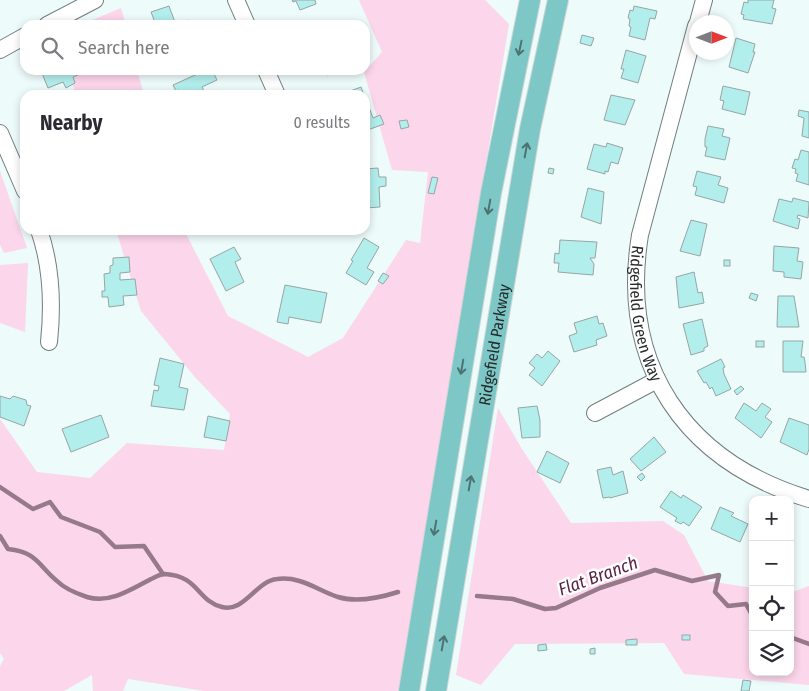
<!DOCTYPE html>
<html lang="en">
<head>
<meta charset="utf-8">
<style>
	body { margin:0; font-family:"Fira Sans Condensed",sans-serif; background:#f7f7f7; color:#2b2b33 }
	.controls { position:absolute; right:15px; bottom:15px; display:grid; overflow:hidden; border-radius:10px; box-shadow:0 2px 8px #0003 }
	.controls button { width:45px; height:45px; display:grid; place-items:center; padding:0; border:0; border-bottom:1px solid #e1e1e2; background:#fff; color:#2b2b33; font:25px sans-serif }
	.compass { position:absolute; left:689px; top:15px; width:45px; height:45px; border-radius:50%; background:#fff; box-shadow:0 2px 8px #0003; rotate:90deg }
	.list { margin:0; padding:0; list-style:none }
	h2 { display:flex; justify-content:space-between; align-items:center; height:65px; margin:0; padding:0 20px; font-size:21px }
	h2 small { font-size:16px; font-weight:400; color:#7c7c81 }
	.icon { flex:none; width:28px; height:28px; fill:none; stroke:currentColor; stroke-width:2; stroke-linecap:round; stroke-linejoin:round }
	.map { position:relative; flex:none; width:809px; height:691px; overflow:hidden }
	.search { position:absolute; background:#fff; box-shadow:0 2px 8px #0003; left:20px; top:20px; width:350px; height:55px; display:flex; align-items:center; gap:12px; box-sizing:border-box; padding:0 18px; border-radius:15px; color:#7c7c81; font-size:19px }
	.panel { position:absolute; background:#fff; box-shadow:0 2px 8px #0003; left:20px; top:90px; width:350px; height:145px; border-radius:15px }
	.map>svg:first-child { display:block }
	.green { fill:#fcd6eb }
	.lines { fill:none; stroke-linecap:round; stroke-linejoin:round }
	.stream { stroke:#967a8b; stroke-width:4.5 }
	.building { fill:#b2eeec; stroke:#98a5a5 }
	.minor-casing { stroke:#727e7e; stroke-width:18 }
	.major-casing { stroke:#d4d5d5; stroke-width:22 }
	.minor { stroke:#fff; stroke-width:16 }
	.major { stroke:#7dc8c7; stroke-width:20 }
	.oneway { stroke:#4d7271 }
	.labels { text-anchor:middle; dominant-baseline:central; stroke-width:5; stroke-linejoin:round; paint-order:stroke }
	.street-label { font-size:16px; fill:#262b2b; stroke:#fff }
	.water-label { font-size:18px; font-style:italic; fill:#582345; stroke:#fff }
</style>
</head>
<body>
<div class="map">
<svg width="809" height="691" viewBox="0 0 809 691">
	<rect width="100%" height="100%" fill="#edfbfa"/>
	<!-- green -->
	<g class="green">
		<path d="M359,0H485L509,24L399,691H204L128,679L123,691H93L92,675L64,691H0V666L4,659L0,653V419L37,472L90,478L127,443L224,450L230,414L194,376L141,311L116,230H184L228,316L308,357L343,338L406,240L420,243L428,172L392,170L364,72L382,52Z"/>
		<path d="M121,8L126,25H81Z"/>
		<path d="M68,70H137L144,95H76Z"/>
		<path d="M0,171L27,248L4,253L0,245Z"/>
		<path d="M28,263L25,332L0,323V265Z"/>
		<path d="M498,408L522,449L571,523L663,521L684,535L708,581L753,588V672H790V593L809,586V685L684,674L664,643L515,644L481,685L456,675Z"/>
	</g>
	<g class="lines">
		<!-- stream -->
		<g class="stream">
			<path d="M0,487L33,509L50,502L61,517L100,532L115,547L144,546L163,574"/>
			<path d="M0,536L8,549C37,552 38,565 57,581C64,588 78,594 87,597C110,604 132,589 151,579C156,577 160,574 165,574C199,576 197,601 222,607C244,613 256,581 277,579C301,576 317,590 338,597C357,603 379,598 398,592"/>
			<path d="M477,596L513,599L545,609L556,608L600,588L655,570L692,581L719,575L715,592L728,606L746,604L753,617"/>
			<path d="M790,637L809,644"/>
		</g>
	</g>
	<!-- building -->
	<g class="building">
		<path d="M292,0H315L316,4L300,10L296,1L293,2Z"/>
		<path d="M748,0H774L772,8L776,9L772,24L743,19L744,15L741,14L744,2L748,3Z"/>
		<path d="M169,6L176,25L189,20L191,25H156L151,12Z"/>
		<path d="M634,6L657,11L655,19L650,18L645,40L629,36L631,27L629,26L630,19L628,18L630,10L633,11Z"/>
		<path d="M582,35L594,38L591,46L580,43Z"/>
		<path d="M736,38L755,44L753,52H755L748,73L729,67Z"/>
		<path d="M626,50L646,56L638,83L621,78L624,69H621Z"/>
		<path d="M44,70H89L73,77L75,83L66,88L63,82L48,88L41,71Z"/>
		<path d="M206,70H212L217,80L202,87L206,95H181L179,90L176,91L173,85Z"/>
		<path d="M324,70H338L327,75Z"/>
		<path d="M723,86L750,92L745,115L722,109L724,101L720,100Z"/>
		<path d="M361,87L364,95H340Z"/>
		<path d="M611,95L635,100L625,125L604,120Z"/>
		<path d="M365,97L373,118L380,115L384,124L365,131Z"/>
		<path d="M799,110L809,112V138L802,136L804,118L798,116Z"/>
		<path d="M407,120L409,127L401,129L399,121Z"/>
		<path d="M708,126L724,129L722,136L730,138L725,160L705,156L707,147H705V139Z"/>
		<path d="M607,143L623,148L618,164L611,162L608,172L605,171V174L587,169L594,144L606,147Z"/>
		<path d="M801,150L809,152V185L796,181L798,174L795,173L796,169L792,168L795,159L798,160Z"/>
		<path d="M378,168L379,177H386V186L379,187L380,207L365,208V169Z"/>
		<path d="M549,168L554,169L553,174L548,173Z"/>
		<path d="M697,171L721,177L718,185L728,188L724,203L695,195L697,187L693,186Z"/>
		<path d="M432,177L438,178L434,194L428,193Z"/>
		<path d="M588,188L604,192L601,224L581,217Z"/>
		<path d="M793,198L809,202L808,218L798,215L797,218L800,219L798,229L773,221L779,199L792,202Z"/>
		<path d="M691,220L707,224L700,256L680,251Z"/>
		<path d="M364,238L379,247L367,268L374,272L366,285L346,273L353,261L351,260Z"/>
		<path d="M560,240L597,242L595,258H590L594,264L593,275L558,272L559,263H554L555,253L559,254Z"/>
		<path d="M774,246L799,248L797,261L803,262L801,279L784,277V272L773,271Z"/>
		<path d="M234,247L241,259L235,262L244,282L226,291L210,259Z"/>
		<path d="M129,257L130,272L120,273V280L135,279L137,295L123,296L124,305L109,307L108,297H102V291H105L104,274L110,273V266L113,265V258Z"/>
		<rect x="724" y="260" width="6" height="6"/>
		<path d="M694,272L698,293L702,292L704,303L679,308L676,277Z"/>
		<path d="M383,273L389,276L383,284L378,281Z"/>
		<path d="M285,285L327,293L321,323L289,317L288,324L277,322Z"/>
		<path d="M751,293L758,295L756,301L749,298Z"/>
		<path d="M778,296H794L799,327H777Z"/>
		<path d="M597,316L599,324L603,323L607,336L596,340L597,345L574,352L569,336L577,333L574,323Z"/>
		<path d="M702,319L708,346L704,348V351L691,355L683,324Z"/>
		<rect x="756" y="341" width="8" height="6"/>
		<path d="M783,341H803L801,357H804L805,362L806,372H783Z"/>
		<path d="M548,351L560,361L542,386L529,375L535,368L529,363L537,354L542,358Z"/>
		<path d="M160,358L184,364L179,387L188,389L184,410L151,406L154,390L158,391L159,386L154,385Z"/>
		<path d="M721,359L725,367L723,368L724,374L731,389L716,396L712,387L710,389L706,382L704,383L697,371Z"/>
		<path d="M741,386L744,389L737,395L734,391Z"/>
		<path d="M0,396L10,399L13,396L26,400L27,405L31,406L24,426L0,417Z"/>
		<path d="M744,403L756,411L762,403L771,409L765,417L772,422L761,438L735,418Z"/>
		<path d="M537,406L540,420V437L522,438L518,408Z"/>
		<path d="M101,415L109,437L71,452L62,429Z"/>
		<path d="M208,416L230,421L226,441L204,437Z"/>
		<path d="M789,418L809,425V449L807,455L780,442Z"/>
		<path d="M654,437L666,452L641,471L630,459Z"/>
		<path d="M547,451L569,463L560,483L537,472Z"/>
		<path d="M611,467L613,475L623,471L628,493L610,498V497L603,498L597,470Z"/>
		<path d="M642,473L645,477L641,481L637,477Z"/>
		<path d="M671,491L681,498L683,495L702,507L689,526L683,522L681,524L675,521L677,518L660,507Z"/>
		<path d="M720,507L734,513L731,516L748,524L740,542L711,529Z"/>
		<rect x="682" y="635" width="8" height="5"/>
		<path d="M637,639V645H626V640Z"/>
		<path d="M546,644L547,650L538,651V645Z"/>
		<path d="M595,648V654H590V649Z"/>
		<path d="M743,680L751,681L749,691H741Z"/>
	</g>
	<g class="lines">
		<!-- minor casing -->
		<g class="minor-casing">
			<g id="minor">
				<path d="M236,0L247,25"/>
				<path d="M698,22L704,0"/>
				<path d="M47,25L95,0"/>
				<path id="s1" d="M696,26L640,235C619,365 684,461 809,499"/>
				<path d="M0,50L25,36"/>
				<path d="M266,70L277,95"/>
				<path d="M0,133L25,191"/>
				<path d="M39,230C52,267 53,304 49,342"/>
				<path d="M595,413L657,380"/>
			</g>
		</g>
		<!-- major casing -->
		<g class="major-casing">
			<g id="major">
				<path d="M409,691L491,193L530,0"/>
				<path id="s2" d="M436,691L530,129L558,0"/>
			</g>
		</g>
		<!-- minor -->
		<use href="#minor" class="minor"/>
		<!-- major -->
		<use href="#major" class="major"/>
	</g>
	<!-- one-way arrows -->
	<defs><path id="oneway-shaft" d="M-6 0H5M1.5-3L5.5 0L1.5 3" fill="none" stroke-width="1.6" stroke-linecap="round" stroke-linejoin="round" transform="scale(1.25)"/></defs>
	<g class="oneway">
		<use href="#oneway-shaft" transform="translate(520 48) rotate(102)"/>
		<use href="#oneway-shaft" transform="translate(526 150) rotate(-80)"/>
		<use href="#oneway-shaft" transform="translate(489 207) rotate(100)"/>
		<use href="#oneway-shaft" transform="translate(462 367) rotate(100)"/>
		<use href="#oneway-shaft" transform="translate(470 483) rotate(-80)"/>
		<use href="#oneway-shaft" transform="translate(435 528) rotate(100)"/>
		<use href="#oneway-shaft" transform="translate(443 643) rotate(-80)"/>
	</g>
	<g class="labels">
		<!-- street labels -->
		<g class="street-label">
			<text stroke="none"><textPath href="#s1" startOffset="296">Ridgefield Green Way</textPath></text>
			<text stroke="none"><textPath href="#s2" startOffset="351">Ridgefield Parkway</textPath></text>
		</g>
		<!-- water labels -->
		<g class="water-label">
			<text transform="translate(598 576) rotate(-20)">Flat Branch</text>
		</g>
	</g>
</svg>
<div class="controls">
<button>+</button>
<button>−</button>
<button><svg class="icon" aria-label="locate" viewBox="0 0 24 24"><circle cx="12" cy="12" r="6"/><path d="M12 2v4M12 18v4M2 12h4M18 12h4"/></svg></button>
<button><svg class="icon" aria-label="layers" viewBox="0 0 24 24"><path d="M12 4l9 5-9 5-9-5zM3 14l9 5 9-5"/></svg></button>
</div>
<svg class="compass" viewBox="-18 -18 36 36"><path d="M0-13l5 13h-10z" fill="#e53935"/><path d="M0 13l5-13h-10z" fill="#7c7c81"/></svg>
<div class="search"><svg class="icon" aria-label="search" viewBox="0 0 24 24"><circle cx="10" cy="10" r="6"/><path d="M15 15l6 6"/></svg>Search here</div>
<section class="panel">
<h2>Nearby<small>0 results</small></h2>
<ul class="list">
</ul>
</section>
</div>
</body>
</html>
